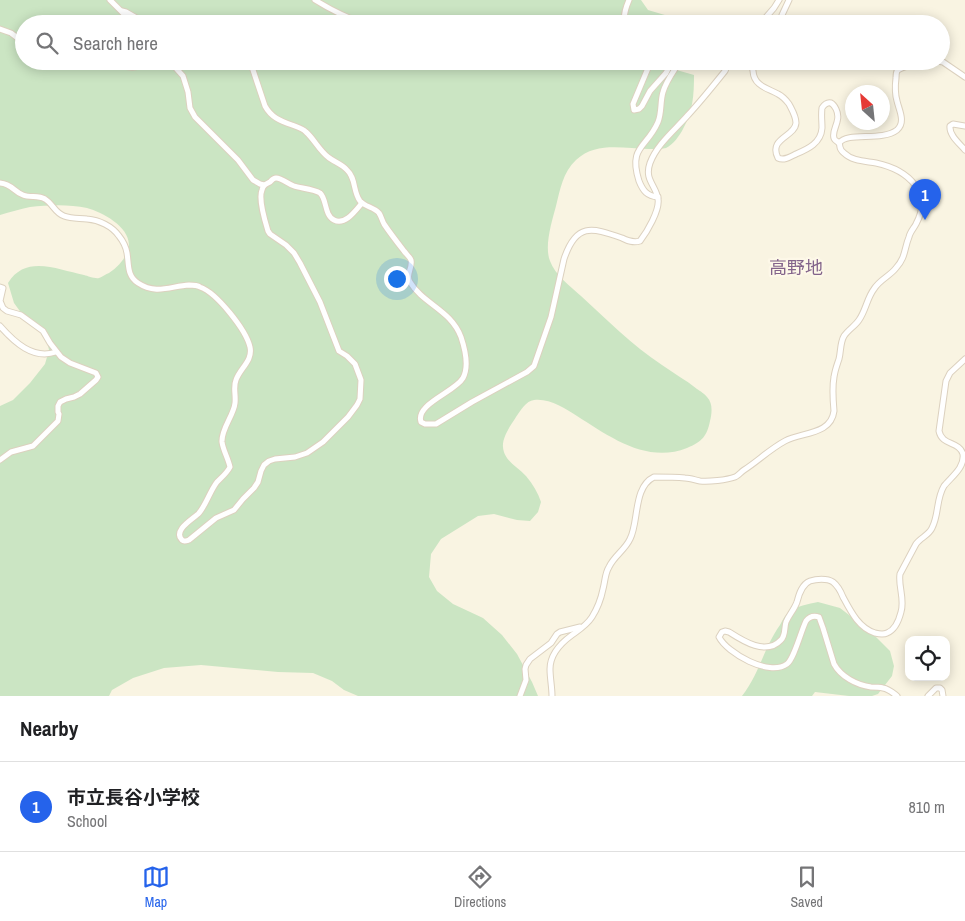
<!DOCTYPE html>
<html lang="en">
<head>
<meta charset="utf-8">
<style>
	body { margin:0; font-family:"Archivo Narrow","Noto Sans JP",sans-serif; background:#f2f2f2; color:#202124 }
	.controls { position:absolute; right:15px; bottom:15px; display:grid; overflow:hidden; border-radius:10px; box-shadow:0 2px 12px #0003 }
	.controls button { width:45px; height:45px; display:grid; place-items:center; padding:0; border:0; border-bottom:1px solid #e0e0e0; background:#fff; color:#202124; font:25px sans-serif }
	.compass { position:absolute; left:845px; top:85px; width:45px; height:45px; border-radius:50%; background:#fff; box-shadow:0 2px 12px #0003; rotate:333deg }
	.you { position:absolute; left:396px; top:278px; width:18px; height:18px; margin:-12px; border:4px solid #fff; border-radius:50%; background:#1a73e8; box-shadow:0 0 0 8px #1a73e833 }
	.badge { display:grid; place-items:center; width:32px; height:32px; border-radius:50%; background:#2563eb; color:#fff; font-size:16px; font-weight:700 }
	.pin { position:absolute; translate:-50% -41px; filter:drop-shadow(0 1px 2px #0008) }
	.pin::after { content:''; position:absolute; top:26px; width:18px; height:15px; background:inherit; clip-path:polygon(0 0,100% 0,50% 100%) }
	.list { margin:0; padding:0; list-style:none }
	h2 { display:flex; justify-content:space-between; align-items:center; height:65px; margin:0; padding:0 20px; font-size:21px }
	h2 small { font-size:16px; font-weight:400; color:#757577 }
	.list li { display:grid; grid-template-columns:32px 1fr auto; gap:15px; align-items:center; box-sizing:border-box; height:90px; padding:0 20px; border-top:1px solid #e0e0e0 }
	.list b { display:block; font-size:19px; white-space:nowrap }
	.list p { margin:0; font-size:16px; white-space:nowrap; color:#757577 }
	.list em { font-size:16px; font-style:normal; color:#757577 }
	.icon { flex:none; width:28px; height:28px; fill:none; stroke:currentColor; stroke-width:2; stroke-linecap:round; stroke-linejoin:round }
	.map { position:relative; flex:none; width:965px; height:696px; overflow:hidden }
	.search { position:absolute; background:#fff; box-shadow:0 2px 12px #0003; left:15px; right:15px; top:15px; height:55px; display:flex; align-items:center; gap:12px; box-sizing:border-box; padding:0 18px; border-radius:28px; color:#757577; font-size:19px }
	.sheet { height:155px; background:#fff }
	nav { display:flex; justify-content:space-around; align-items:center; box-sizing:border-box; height:70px; border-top:1px solid #e0e0e0; background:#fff; font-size:14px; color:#757577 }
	nav a { display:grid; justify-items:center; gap:2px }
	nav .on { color:#2563eb }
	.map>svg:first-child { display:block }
	.green { fill:#cbe5c3 }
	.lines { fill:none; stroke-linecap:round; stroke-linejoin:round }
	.street-casing { stroke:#dcd1bf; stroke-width:7 }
	.street { stroke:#fff; stroke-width:5 }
	.labels { text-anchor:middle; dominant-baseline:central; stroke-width:4.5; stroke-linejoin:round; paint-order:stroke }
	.quarter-label { font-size:18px; fill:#83648b; stroke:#fdf8e8 }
</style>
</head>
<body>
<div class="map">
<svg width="965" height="696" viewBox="0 0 965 696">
	<rect width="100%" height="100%" fill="#f9f4e2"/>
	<!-- green -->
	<g class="green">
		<path d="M0,0H641L648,10L695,24H24V61H669L666,67L694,75C694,95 693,111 683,129C680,135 673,145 666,148C663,149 657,149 654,149C627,150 598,140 576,160C563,172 560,190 556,206C552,221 544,246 550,261C555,275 570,286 581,296C607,320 632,345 662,365C673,373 686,380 697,389C700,391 705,394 707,397C713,403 712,413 710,421C707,436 702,442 687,448C647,464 610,437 577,416C565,408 549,398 534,400C526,401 521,410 516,417C511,425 502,437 503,447C504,461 518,467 526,476C533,484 538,493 541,502L538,512L530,521L517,520L494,514L478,516L441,539L431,554L429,577L437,591L453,604L483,618L502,635L517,654L532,682L538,696H358L344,690L332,681L313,673L278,672L201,665L164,668L133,678L112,690L109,696H0V406L13,400L30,383L45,364L49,350L46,336L22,314L14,303L8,283C26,254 58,270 84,275C88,276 95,279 99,278C102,277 106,274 109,273C117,268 123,261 127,253C137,231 105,213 87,208C69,204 48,205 30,207C20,209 10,212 0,215Z"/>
		<path d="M818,602L840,608L871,632L890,651L894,666L892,676L878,694L872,696H849L815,692L812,696H742C759,675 764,647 780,625C782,621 785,615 789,612C796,606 809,604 818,602Z"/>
	</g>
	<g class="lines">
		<!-- street casing -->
		<g class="street-casing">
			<g id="street">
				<path d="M110,0L125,15L131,24"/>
				<path d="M315,0C331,10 347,18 365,24"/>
				<path d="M122,11L126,12L147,24"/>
				<path d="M201,24L210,21L221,24"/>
				<path d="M626,24C622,17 626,7 629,0"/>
				<path d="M760,24L774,8L779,0"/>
				<path d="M780,24L782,15L789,0"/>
				<path d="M0,29L11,33L24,43"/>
				<path d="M47,61C57,68 66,68 77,61"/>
				<path d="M116,61C130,72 140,66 155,61"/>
				<path d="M162,61L174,66L183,76L188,92L190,108L195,117L238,160L253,180L260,184L264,185"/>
				<path d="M250,61L265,106C271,117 280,121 292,125C297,127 302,128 306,132C314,139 319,150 328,157C334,162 342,164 347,170C356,178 353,192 360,201C365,207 374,207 379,213C381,216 382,220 384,224C390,233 397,242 404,251C406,254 410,257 411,260C413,268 405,275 410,282C423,304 451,310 461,337C465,349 469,367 463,378C455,392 415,404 421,422L425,424H436L472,402L527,372L534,366L551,317L564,259C576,223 591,227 622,238C628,241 633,243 640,241C647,232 660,210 658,199C656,185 644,180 650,163C657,144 675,130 688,115C701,101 713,86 725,71L727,66L726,61"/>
				<path d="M651,61L633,104L634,110L639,109L642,106L650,91L666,73L672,61"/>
				<path d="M938,61L943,62L965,77"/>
				<path d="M965,126L953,124L950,126C949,135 959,143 965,150"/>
				<path d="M839,143C848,131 881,142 897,130C906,122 899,110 897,101C895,94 895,86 896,78C896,76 896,73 897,71C901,66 924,63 931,61"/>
				<path d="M0,183C12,184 13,191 23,195C30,198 38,195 45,199C53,204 55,213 64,216C72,219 79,218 87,219C99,220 112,226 119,236C123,241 126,247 127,253C129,265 127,276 138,283C156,295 171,286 189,285C193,285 197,285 200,287C217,293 246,330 250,347C253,361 240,368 236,380C233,387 236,395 235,403C234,415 221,429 222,442C223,450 228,458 230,467C227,473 222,477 217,482C210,491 206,505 199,513C195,518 172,530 182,540C184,542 186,541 189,540L216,518L234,510L243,499L254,488L258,482L261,471L264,465L269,461L275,459L295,457L307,453L323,442L348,417L357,405L360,399L361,380L355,364L347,356L339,351L320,302L300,263L294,253L286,245L270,234L268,231C265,221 258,199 262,190C263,185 266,184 270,182C272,180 273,178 276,178C282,178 288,184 294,186C300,188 314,189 320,193C327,199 324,215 334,220C345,226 356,210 362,203"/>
				<path d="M658,197C647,196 643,191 639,181C628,146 647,148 658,122C662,112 660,102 663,92C666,81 674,71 680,61"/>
				<path d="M0,287L3,288L0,301L3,308L7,311L21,315L43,331L50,343L61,357L70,363L96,373L98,377L96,380L80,394L74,397L66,399L60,402L58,406V412L59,414L58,421L33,446L11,452L0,460"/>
				<path d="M0,326C14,342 33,360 56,352"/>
				<path d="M520,696L526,680L525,669L526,665L530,659L551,643L557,634L560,632L580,627"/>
				<path d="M552,696C552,687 550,678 550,669C550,655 561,643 572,635C579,630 587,625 592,617C597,609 601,599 603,589C605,582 605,573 609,567C614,556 625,550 630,539C639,522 633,487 654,477C664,477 675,477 685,478C690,478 695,480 700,481C708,482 727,480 735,477C738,476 741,472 744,470C758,461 770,449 785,441C802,432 831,435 834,411C833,400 832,388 834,377C835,370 837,365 839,359C841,351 840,343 844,336C848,330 855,326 859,320C866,310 867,298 874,289C879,280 890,276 896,268C906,257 904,249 909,237C910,232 914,228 916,224C923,211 925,197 915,185C906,173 890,166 876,163C865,161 852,161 844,153C838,148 841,147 839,143C837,141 834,140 834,138C831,130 842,121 836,109C835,107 833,104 831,103C827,102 824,105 822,108C821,115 822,121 822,128C821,143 808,149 796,154C790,157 784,161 778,158C768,138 795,137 796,123C796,116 792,110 789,104C786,100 782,96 778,94C767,88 754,86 753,71C752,67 754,65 757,61"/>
				<path d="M897,696C893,693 889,689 883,688C879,687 875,687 871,687C857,685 841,677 834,664L823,628L819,617C813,615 809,617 806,621C801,631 794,659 787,664C769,677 727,653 719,637L722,632L725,631L729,632C743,641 766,656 781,640C786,635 784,628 786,622C789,615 794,610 797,602C799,594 802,584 810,581C816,579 827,578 833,582C838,586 841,592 843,597C851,612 859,628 875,633C879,634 883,635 887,633C895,630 899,620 901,612C905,599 898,586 900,574L916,544C920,538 929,535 932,528C939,515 936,499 944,486C951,477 965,468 963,454C959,441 942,446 939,431L946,381L950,373L965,359"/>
				<path d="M928,696L936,688H940L942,690L943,696"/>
			</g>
		</g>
		<!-- street -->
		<use href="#street" class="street"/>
	</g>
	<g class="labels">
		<!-- quarter labels -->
		<g class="quarter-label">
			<text x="796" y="267">高野地</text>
		</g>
	</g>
</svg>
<div class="controls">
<button><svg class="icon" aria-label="locate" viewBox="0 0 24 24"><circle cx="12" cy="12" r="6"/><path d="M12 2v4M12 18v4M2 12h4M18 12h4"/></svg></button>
</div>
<svg class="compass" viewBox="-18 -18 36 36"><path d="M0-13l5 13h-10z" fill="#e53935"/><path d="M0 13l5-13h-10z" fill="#757577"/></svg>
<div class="you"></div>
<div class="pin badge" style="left:925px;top:220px">1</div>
<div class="search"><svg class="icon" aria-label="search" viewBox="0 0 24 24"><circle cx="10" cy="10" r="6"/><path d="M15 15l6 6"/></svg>Search here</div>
</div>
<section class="sheet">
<h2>Nearby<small></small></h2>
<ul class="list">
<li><span class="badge">1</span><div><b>市立長谷小学校</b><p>School</p></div><em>810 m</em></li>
</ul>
</section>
<nav>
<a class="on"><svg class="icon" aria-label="map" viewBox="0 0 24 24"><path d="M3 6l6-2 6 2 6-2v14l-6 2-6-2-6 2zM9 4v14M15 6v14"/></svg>Map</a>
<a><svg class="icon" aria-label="directions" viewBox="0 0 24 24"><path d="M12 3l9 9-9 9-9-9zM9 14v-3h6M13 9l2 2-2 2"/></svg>Directions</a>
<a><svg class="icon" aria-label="saved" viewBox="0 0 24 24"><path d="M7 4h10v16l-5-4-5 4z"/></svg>Saved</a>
</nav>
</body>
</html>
